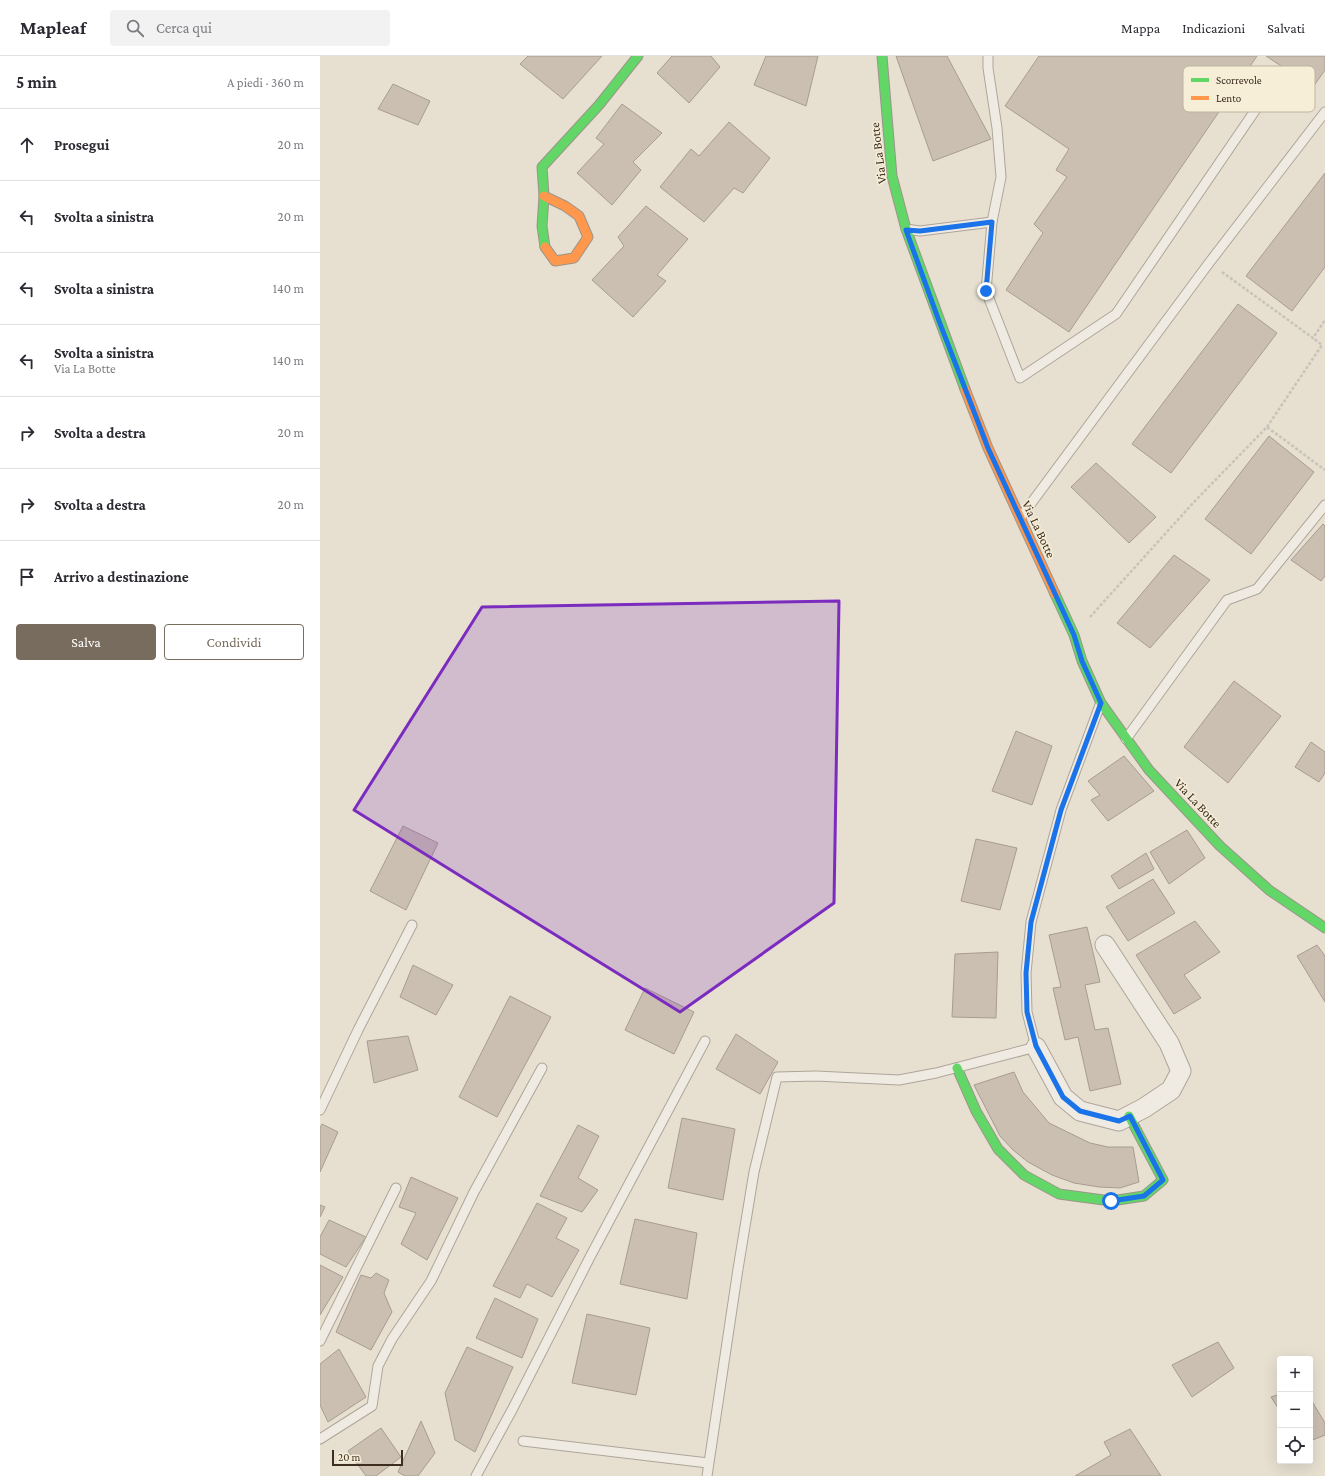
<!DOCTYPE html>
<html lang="it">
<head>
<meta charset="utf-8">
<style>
	body { margin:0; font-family:"Crimson Pro",serif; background:#f2f2f3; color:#2b2b33 }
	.controls { position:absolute; right:12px; bottom:12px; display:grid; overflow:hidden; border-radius:4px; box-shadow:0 4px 16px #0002 }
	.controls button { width:36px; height:36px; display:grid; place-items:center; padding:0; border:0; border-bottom:1px solid #e1e1e2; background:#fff; color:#2b2b33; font:20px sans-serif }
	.scale { position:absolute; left:12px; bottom:10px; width:71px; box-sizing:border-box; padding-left:4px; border:2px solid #3d2e20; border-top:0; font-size:11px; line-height:14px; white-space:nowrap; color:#3d2e20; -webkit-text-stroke:3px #f7eed8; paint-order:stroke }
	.stop { position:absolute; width:12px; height:12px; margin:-9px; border:3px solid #1a73e8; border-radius:50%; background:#fff }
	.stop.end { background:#1a73e8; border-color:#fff; box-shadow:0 1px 4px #0008 }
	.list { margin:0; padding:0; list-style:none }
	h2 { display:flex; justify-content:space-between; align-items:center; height:52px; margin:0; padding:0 16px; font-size:17px }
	h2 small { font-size:13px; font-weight:400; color:#7c7c81 }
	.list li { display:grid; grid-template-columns:26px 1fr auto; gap:12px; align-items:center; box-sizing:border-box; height:72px; padding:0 16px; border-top:1px solid #e1e1e2 }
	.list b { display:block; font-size:15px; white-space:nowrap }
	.list p { margin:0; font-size:13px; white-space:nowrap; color:#7c7c81 }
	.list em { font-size:13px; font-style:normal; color:#7c7c81 }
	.actions { display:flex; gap:8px; padding:12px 16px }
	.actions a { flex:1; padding:9px 0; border:1px solid #786c5e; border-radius:4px; text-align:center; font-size:14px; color:#786c5e }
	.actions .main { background:#786c5e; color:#fff }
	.icon { flex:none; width:22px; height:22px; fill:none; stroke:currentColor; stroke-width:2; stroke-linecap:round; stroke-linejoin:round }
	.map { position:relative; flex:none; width:1005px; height:1420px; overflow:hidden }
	header { display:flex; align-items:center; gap:24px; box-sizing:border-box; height:56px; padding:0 20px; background:#fff; border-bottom:1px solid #e1e1e2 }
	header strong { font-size:19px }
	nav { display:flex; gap:22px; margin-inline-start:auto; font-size:14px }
	.search { width:280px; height:36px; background:#f2f2f3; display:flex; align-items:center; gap:10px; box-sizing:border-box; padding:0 14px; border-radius:4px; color:#7c7c81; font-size:15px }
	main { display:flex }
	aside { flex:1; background:#fff }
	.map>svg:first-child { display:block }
	.building { fill:#cbbfb2; stroke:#a89c90 }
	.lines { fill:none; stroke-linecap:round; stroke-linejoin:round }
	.lane-casing { stroke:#ada599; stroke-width:11 }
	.street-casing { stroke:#ada599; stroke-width:21 }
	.fast-casing { stroke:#9c958a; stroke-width:11 }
	.slow-casing { stroke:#9c958a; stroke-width:11 }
	.path { stroke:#c8c2b9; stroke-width:2.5; stroke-dasharray:3 2; stroke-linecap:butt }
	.lane { stroke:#efebe3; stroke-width:9 }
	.street { stroke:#efebe3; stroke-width:19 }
	.fast { stroke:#63d668; stroke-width:9 }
	.slow { stroke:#ff974d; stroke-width:9 }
	.route { stroke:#1a73e8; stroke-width:5 }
	.marked { fill:#7b2cbf; fill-opacity:0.2; stroke:#7b2cbf; stroke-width:3; stroke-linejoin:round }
	.labels { text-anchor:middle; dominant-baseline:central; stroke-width:3; stroke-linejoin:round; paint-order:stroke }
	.street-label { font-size:13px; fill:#3d2e20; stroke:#f7eed8 }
	.key { fill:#f7eed8; stroke:#bfb4a1; stroke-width:1 }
	.key-label { font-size:11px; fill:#3d2e20 }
</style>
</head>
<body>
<header>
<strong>Mapleaf</strong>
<div class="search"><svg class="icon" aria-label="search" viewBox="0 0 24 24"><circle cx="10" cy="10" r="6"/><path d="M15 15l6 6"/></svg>Cerca qui</div>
<nav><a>Mappa</a><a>Indicazioni</a><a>Salvati</a></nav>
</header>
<main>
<aside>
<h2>5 min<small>A piedi · 360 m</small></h2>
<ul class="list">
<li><svg class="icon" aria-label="ahead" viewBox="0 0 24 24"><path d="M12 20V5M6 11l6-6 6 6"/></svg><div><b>Prosegui</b></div><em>20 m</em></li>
<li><svg class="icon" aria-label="left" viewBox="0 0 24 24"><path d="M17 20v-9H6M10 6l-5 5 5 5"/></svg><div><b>Svolta a sinistra</b></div><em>20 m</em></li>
<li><svg class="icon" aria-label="left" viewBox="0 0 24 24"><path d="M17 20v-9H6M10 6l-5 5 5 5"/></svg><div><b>Svolta a sinistra</b></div><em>140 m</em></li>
<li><svg class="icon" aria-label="left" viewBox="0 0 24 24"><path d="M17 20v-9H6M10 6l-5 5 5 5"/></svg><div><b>Svolta a sinistra</b><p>Via La Botte</p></div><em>140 m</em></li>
<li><svg class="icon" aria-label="right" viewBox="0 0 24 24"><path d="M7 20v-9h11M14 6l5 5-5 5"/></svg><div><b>Svolta a destra</b></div><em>20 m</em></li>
<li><svg class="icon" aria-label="right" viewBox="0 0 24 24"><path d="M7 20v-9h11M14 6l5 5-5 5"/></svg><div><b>Svolta a destra</b></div><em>20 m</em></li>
<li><svg class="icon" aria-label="arrive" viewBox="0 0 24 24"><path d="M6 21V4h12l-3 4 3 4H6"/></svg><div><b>Arrivo a destinazione</b></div></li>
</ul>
<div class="actions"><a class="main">Salva</a><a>Condividi</a></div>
</aside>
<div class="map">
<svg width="1005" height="1420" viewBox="0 0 1005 1420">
	<rect width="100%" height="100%" fill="#e7e0d1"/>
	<!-- building -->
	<g class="building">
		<path d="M208,0H282L243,43L200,8Z"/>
		<path d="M352,0H391L400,11L369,47L337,17Z"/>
		<path d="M446,0H498L486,50L434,29Z"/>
		<path d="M576,0H627L671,83L613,105Z"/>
		<path d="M719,0H937L749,276L686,234L723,177L714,168L747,121L736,114L749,93L685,50Z"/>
		<path d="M946,0H1005V14L993,31Z"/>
		<path d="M73,28L110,45L98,69L58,53Z"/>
		<path d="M302,48L342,77L313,106L321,114L292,149L257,117L284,88L276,82Z"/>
		<path d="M409,66L450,102L423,137L414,132L384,166L340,131L371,93L379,100Z"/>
		<path d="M1005,117V211L972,255L926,220Z"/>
		<path d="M326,150L368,183L337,219L346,225L313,261L272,224L304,190L298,181Z"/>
		<path d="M918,248L957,277L851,417L812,388Z"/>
		<path d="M949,380L994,416L931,498L885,463Z"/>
		<path d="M776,407L836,461L809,487L751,431Z"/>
		<path d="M1003,468L1005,470V520L1001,525L971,504Z"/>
		<path d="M854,499L890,524L830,592L797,567Z"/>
		<path d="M914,625L961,660L908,727L864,691Z"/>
		<path d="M696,675L732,690L712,749L672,735Z"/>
		<path d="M991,686L1005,696V717L999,726L975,711Z"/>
		<path d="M804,700L834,735L788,765L771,744L780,739L768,725Z"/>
		<path d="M83,770L118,787L86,854L50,835Z"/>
		<path d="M867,774L885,802L849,828L830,796Z"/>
		<path d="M656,783L697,792L680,854L641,845Z"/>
		<path d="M826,797L834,813L799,833L791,820Z"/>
		<path d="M833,823L855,857L808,885L786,851Z"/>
		<path d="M875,865L900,896L864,919L881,942L854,958L816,899Z"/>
		<path d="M767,871L780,926L765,929L775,974L788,972L801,1028L770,1035L758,981L745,984L733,932L741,931L729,879Z"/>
		<path d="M997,889L1005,900V946L977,900Z"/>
		<path d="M678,896L676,962L632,961L635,898Z"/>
		<path d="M93,909L133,929L116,959L80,941Z"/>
		<path d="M325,932L374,956L354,998L305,974Z"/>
		<path d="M190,940L231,961L177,1061L139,1041Z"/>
		<path d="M416,978L458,1006L440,1038L396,1013Z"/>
		<path d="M88,980L98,1014L54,1027L47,985Z"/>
		<path d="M694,1016L703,1036L729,1067L770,1087L788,1091H813L819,1126L800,1132L779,1131L754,1127L732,1119L708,1106L693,1094L680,1080L654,1029Z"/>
		<path d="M362,1062L415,1073L403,1144L348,1132Z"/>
		<path d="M2,1068L18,1076L0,1116V1072Z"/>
		<path d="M258,1069L279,1080L258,1122L278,1134L262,1156L220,1140Z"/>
		<path d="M91,1121L138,1142L107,1204L81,1188L96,1157L79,1151Z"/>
		<path d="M217,1147L247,1162L236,1182L259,1194L232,1241L207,1228L200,1242L173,1230Z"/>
		<path d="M0,1149L5,1151L0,1161Z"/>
		<path d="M315,1163L377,1177L367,1243L300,1228Z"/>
		<path d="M9,1164L46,1181L26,1211L0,1198V1181Z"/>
		<path d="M0,1209L23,1221L0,1259Z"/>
		<path d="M56,1217L69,1224L64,1237L72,1256L51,1294L16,1276L41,1219L51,1222Z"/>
		<path d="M175,1242L218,1263L202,1302L156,1282Z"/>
		<path d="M267,1258L330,1272L316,1339L252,1327Z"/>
		<path d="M898,1286L914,1312L872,1341L852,1309Z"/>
		<path d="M147,1291L193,1311L155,1396L135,1384L125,1337Z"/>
		<path d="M19,1293L46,1341L8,1366L0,1349V1308Z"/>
		<path d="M960,1338V1355L951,1341Z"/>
		<path d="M990,1342L1005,1367V1379L990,1385Z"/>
		<path d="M101,1365L115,1397L98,1420H85L78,1416Z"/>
		<path d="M61,1372L81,1401L56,1420H46L28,1395Z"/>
		<path d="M810,1373L841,1420H755L791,1399L784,1386Z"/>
	</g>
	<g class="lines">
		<!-- lane casing -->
		<g class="lane-casing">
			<g id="lane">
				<path d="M668,0V12L677,72L681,121L672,166"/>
				<path d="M586,173L600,175L672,166L666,235L700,322L796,258L958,21"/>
				<path d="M701,461L889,207L1005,56"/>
				<path d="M806,683L907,544L937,533L1005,449"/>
				<path d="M0,1054L38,974L92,869"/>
				<path d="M0,1285L76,1132"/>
				<path d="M0,1383L52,1350L58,1310L72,1283L111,1225L154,1136L222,1012"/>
				<path d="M203,1385L388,1407"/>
				<path d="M156,1420L192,1354L270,1201L385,985"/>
				<path d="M387,1420L418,1213L434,1116L457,1021L496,1020L579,1024L616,1017L716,991L707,956L706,917L711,866L741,754L780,649"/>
			</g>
		</g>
		<!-- street casing -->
		<g class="street-casing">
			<path id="street" d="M716,991L743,1041L760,1055L799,1065L824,1052L851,1034L861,1015L849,987L785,889"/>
		</g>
		<!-- fast casing -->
		<g class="fast-casing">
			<g id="fast">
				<path d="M562,0L572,120L586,173L645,333"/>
				<path d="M225,191L222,170L224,140L222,111L279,49L318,0"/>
				<path d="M735,538L754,579L762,605L781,647L829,714L900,790L949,834L1005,872"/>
				<path d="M637,1012L656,1055L678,1093L704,1119L739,1138L791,1145L824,1140L843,1124L809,1060"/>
			</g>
		</g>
		<!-- slow casing -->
		<g class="slow-casing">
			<g id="slow">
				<path d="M224,140L245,150L259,160L268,181L254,202L235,205L225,191"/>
				<path d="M645,333L668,392L735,538"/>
			</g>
		</g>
		<!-- path -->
		<g class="path">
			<path d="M902,216L993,282L1005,264"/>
			<path d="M947,371L1002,289L993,282"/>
			<path d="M770,561L873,447L947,371L1005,414"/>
		</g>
		<!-- lane -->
		<use href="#lane" class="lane"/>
		<!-- street -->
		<use href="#street" class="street"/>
		<!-- fast -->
		<use href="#fast" class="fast"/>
		<!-- slow -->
		<use href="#slow" class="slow"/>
	</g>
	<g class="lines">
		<!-- route -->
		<path class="route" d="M666,235L672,166L600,175L586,174L619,265L668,392L754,579L762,605L781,647L741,754L711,866L706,917L707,956L716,990L743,1041L760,1055L799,1065L810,1060L843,1124L824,1140L791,1145"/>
	</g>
	<!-- marked area -->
	<path class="marked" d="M519,545L514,847L360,956L34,754L162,551Z"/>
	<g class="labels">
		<!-- street labels -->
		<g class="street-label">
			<text transform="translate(558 97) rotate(-97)">Via La Botte</text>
			<text transform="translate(719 473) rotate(65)">Via La Botte</text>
			<text transform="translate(878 747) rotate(47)">Via La Botte</text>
		</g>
	</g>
	<!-- legend -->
	<rect x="863" y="10" width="132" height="46" rx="6" class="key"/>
	<rect x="871" y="22" width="18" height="4" fill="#63d668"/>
	<rect x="871" y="40" width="18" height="4" fill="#ff974d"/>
	<g class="key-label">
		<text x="896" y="28">Scorrevole</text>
		<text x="896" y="46">Lento</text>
	</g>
</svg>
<div class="controls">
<button>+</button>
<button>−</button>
<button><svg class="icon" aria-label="locate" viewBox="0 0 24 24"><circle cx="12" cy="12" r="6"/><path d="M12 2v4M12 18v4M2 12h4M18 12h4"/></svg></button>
</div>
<div class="scale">20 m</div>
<div class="stop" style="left:791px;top:1145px"></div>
<div class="stop end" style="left:666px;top:235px"></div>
</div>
</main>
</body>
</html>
